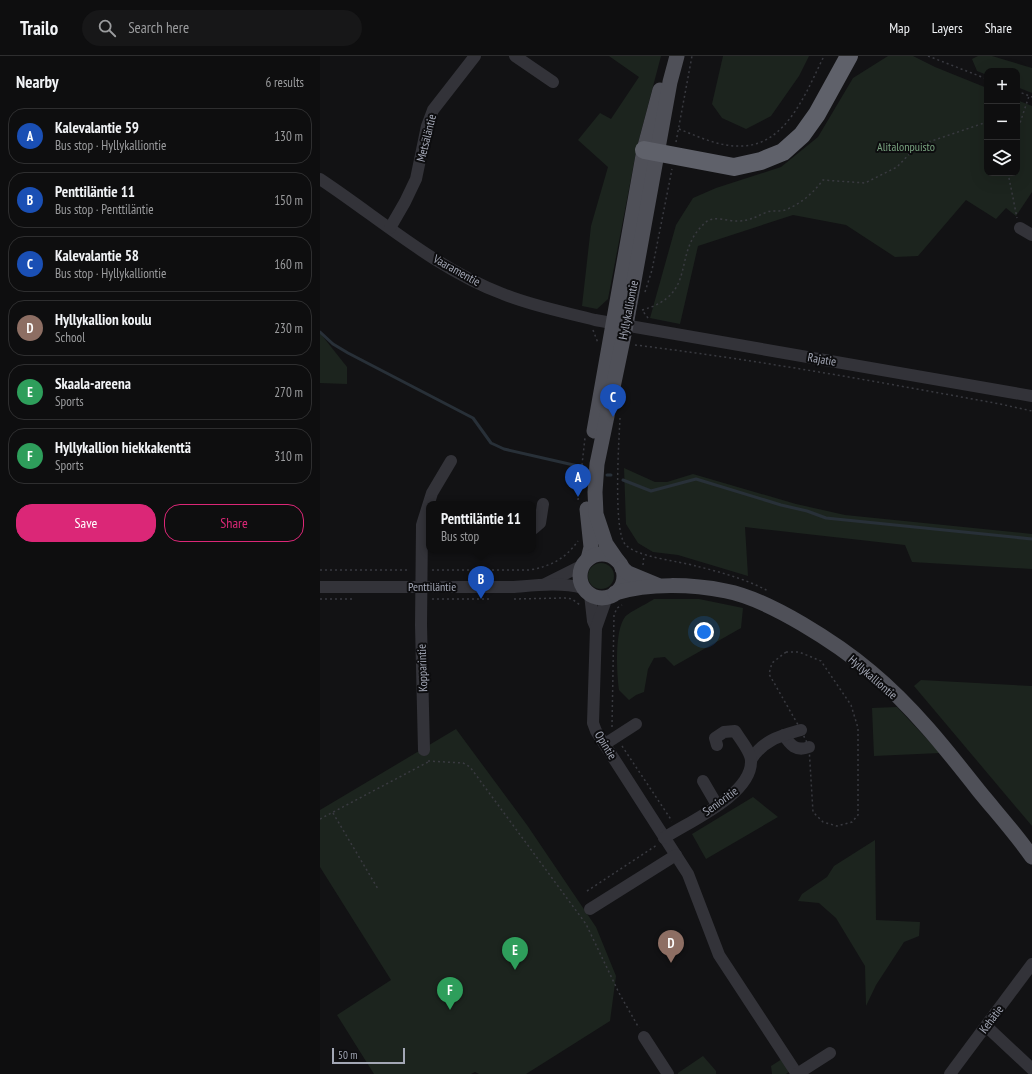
<!DOCTYPE html>
<html lang="en">
<head>
<meta charset="utf-8">
<style>
	body { margin:0; font-family:"PT Sans Narrow",sans-serif; background:#171718; color:#f1f3f6 }
	.controls { position:absolute; right:12px; top:12px; display:grid; overflow:hidden; border-radius:8px; box-shadow:0 4px 16px #0002 }
	.controls button { width:36px; height:36px; display:grid; place-items:center; padding:0; border:0; border-bottom:1px solid #2e2e2f; background:#0e0e0f; color:#f1f3f6; font:20px sans-serif }
	.scale { position:absolute; left:12px; bottom:10px; width:73px; box-sizing:border-box; padding-left:4px; border:2px solid #a3a7b5; border-top:0; font-size:11px; line-height:14px; white-space:nowrap; color:#a3a7b5; -webkit-text-stroke:3px #0d0d0f; paint-order:stroke }
	.you { position:absolute; left:384px; top:576px; width:14px; height:14px; margin:-10px; border:3px solid #fff; border-radius:50%; background:#1a73e8; box-shadow:0 0 0 6px #1a73e833 }
	.badge { display:grid; place-items:center; width:26px; height:26px; border-radius:50%; background:#db2777; color:#fff; font-size:13px; font-weight:700 }
	.pin { position:absolute; translate:-50% -33px; filter:drop-shadow(0 1px 2px #0008) }
	.pin::after { content:''; position:absolute; top:21px; width:14px; height:12px; background:inherit; clip-path:polygon(0 0,100% 0,50% 100%) }
	.popup { position:absolute; left:106px; top:445px; width:110px; height:52px; box-sizing:border-box; display:grid; place-content:center; border-radius:8px; background:#0e0e0f; filter:drop-shadow(0 1px 3px #0005); font-size:13px; white-space:nowrap; color:#9b9c9e }
	.popup b { font-size:15px; color:#f1f3f6 }
	.popup::after { content:''; position:absolute; left:50%; top:100%; margin-left:-8px; border:8px solid transparent; border-top-color:#0e0e0f }
	.list { margin:0; padding:0; list-style:none }
	h2 { display:flex; justify-content:space-between; align-items:center; height:52px; margin:0; padding:0 16px; font-size:17px }
	h2 small { font-size:13px; font-weight:400; color:#9b9c9e }
	.list li { display:grid; grid-template-columns:26px 1fr auto; gap:12px; align-items:center; box-sizing:border-box; height:56px; margin:0 8px 8px; padding:0 8px; border:1px solid #2e2e2f; border-radius:16px }
	.list b { display:block; font-size:15px; white-space:nowrap }
	.list p { margin:0; font-size:13px; white-space:nowrap; color:#9b9c9e }
	.list em { font-size:13px; font-style:normal; color:#9b9c9e }
	.actions { display:flex; gap:8px; padding:12px 16px }
	.actions a { flex:1; padding:9px 0; border:1px solid #db2777; border-radius:16px; text-align:center; font-size:14px; color:#db2777 }
	.actions .main { background:#db2777; color:#fff }
	.icon { flex:none; width:22px; height:22px; fill:none; stroke:currentColor; stroke-width:2; stroke-linecap:round; stroke-linejoin:round }
	.map { position:relative; flex:none; width:712px; height:1018px; overflow:hidden }
	header { display:flex; align-items:center; gap:24px; box-sizing:border-box; height:56px; padding:0 20px; background:#0e0e0f; border-bottom:1px solid #2e2e2f }
	header strong { font-size:19px }
	nav { display:flex; gap:22px; margin-inline-start:auto; font-size:14px }
	.search { width:280px; height:36px; background:#171718; display:flex; align-items:center; gap:10px; box-sizing:border-box; padding:0 14px; border-radius:22px; color:#9b9c9e; font-size:15px }
	main { display:flex }
	aside { flex:1; background:#0e0e0f }
	.map>svg:first-child { display:block }
	.green { fill:#1c241e }
	.lines { fill:none; stroke-linecap:round; stroke-linejoin:round }
	.stream { stroke:#283038; stroke-width:3 }
	.path { stroke:#393a40; stroke-width:1.5; stroke-dasharray:2 3; stroke-linecap:butt }
	.minor { stroke:#333339; stroke-width:12 }
	.major { stroke:#4f5058; stroke-width:15 }
	.highway { stroke:#5f616a; stroke-width:18 }
	.labels { text-anchor:middle; dominant-baseline:central; stroke-width:4; stroke-linejoin:round; paint-order:stroke }
	.street-label { font-size:12px; fill:#a3a7b5; stroke:#0d0d0f }
	.park-label { font-size:12px; fill:#78a27f; stroke:#0d0d0f }
</style>
</head>
<body>
<header>
<strong>Trailo</strong>
<div class="search"><svg class="icon" aria-label="search" viewBox="0 0 24 24"><circle cx="10" cy="10" r="6"/><path d="M15 15l6 6"/></svg>Search here</div>
<nav><a>Map</a><a>Layers</a><a>Share</a></nav>
</header>
<main>
<aside>
<h2>Nearby<small>6 results</small></h2>
<ul class="list">
<li><span class="badge" style="background:#1a4fb4">A</span><div><b>Kalevalantie 59</b><p>Bus stop · Hyllykalliontie</p></div><em>130 m</em></li>
<li><span class="badge" style="background:#1a4fb4">B</span><div><b>Penttiläntie 11</b><p>Bus stop · Penttiläntie</p></div><em>150 m</em></li>
<li><span class="badge" style="background:#1a4fb4">C</span><div><b>Kalevalantie 58</b><p>Bus stop · Hyllykalliontie</p></div><em>160 m</em></li>
<li><span class="badge" style="background:#8d6e63">D</span><div><b>Hyllykallion koulu</b><p>School</p></div><em>230 m</em></li>
<li><span class="badge" style="background:#2e9e5b">E</span><div><b>Skaala-areena</b><p>Sports</p></div><em>270 m</em></li>
<li><span class="badge" style="background:#2e9e5b">F</span><div><b>Hyllykallion hiekkakenttä</b><p>Sports</p></div><em>310 m</em></li>
</ul>
<div class="actions"><a class="main">Save</a><a>Share</a></div>
</aside>
<div class="map">
<svg width="712" height="1018" viewBox="0 0 712 1018">
	<rect width="100%" height="100%" fill="#121214"/>
	<!-- green -->
	<g class="green">
		<path d="M289,0H341L317,91L288,243L277,253L262,250L271,170L288,111L258,84L280,57L291,63L319,21Z"/>
		<path d="M403,0H489L479,20L451,60L426,73L402,62L392,48Z"/>
		<path d="M568,0H593L615,11L667,32V117H697V44L712,50V136L696,160L686,152L676,163L646,144L598,200L575,201L526,169L473,159L378,190L360,268L330,262L356,169L373,142L396,132L461,111L498,81L533,22Z"/>
		<path d="M658,0H672L712,12V37L697,31V15H667V19L657,15L652,3Z"/>
		<path d="M0,277L27,311V328L0,327Z"/>
		<path d="M304,412L335,426H347L373,418L476,448L525,459L712,478V513L592,506L585,489L425,471L428,520L358,499L333,496L318,487L306,468Z"/>
		<circle cx="281" cy="520" r="13"/>
		<path d="M334,543H379L423,552L421,572L354,610L345,601L334,602L328,613L324,636L316,639L309,644L299,634C297,617 294,576 305,561C309,556 327,548 334,543Z"/>
		<path d="M601,624L712,630V770L594,630Z"/>
		<path d="M577,651L620,697L554,700L552,652Z"/>
		<path d="M136,673L207,769L276,871L296,920L290,965L206,1018H159L155,1016L151,1018H54L17,959L71,924L0,811V754Z"/>
		<path d="M433,741L458,761L386,803L372,778Z"/>
		<path d="M555,784L556,864L600,866L599,880L584,886L556,929L546,950L545,910L516,862L499,847L478,845L482,838L507,821L514,810Z"/>
		<path d="M383,1000L396,1015V1018H358V1017Z"/>
		<path d="M462,1003L470,1015L466,1018H452L451,1010Z"/>
	</g>
	<g class="lines">
		<!-- stream -->
		<g class="stream">
			<path d="M0,276L13,288L28,297L153,362L171,387L184,393L258,410"/>
			<path d="M287,419H291"/>
			<path d="M303,424L331,435L376,423L461,449L487,455L506,462L712,483"/>
		</g>
		<!-- path -->
		<g class="path">
			<path d="M608,0L667,23"/>
			<path d="M697,35L712,41"/>
			<path d="M359,73C379,81 400,91 421,90C467,90 487,34 504,0"/>
			<path d="M697,76L709,40"/>
			<path d="M356,86L372,0"/>
			<path d="M688,117L697,162"/>
			<path d="M325,236L332,214L352,113"/>
			<path d="M328,262L322,254C380,238 350,197 386,166C394,159 409,166 418,165C430,165 437,160 447,156C452,154 459,156 465,154C481,148 493,137 503,124L545,127L577,111L597,90L667,66"/>
			<path d="M273,274L278,287"/>
			<path d="M315,289C438,304 559,326 680,348L712,355"/>
			<path d="M300,362C299,383 293,474 305,488C315,501 359,505 376,510C400,516 426,523 448,535"/>
			<path d="M258,444L265,382"/>
			<path d="M323,509L324,499"/>
			<path d="M0,514H90"/>
			<path d="M112,514H210C231,510 245,503 258,485"/>
			<path d="M0,543H33"/>
			<path d="M112,543H170"/>
			<path d="M194,543L245,542L252,543L260,549"/>
			<path d="M466,596H479L501,605L531,649L538,672V759L532,766L517,770L503,766L493,756L489,691L481,674L449,618L452,607Z"/>
			<path d="M292,671L294,559L297,552L302,549"/>
			<path d="M302,690L352,765"/>
			<path d="M108,705L143,707L150,711L266,868L299,937L319,972"/>
			<path d="M13,757L58,833"/>
			<path d="M0,763L108,706"/>
			<path d="M267,835L337,789"/>
		</g>
		<!-- minor -->
		<g class="minor">
			<path d="M195,0L233,26"/>
			<path d="M0,123C59,162 116,213 183,238C212,250 244,256 275,264L712,340"/>
			<path d="M70,172L85,146L96,123L107,70L113,54L155,0"/>
			<path d="M700,172L712,179"/>
			<path d="M213,473L220,467L223,448"/>
			<path d="M225,528L263,509"/>
			<path d="M0,531H194C217,529 241,526 263,532"/>
			<path d="M270,538L273,565L276,572"/>
			<path d="M287,541L276,572L273,667L276,675L368,818L399,899L477,1018"/>
			<path d="M464,679C470,689 476,696 489,691"/>
			<path d="M285,688L316,668"/>
			<path d="M104,694L101,569L102,469L112,437L131,405"/>
			<path d="M431,704C443,684 460,680 481,674"/>
			<path d="M383,725L397,749"/>
			<path d="M344,782C368,766 432,739 431,705C431,696 420,683 415,675L404,676L395,682L397,689"/>
			<path d="M270,853L356,799"/>
			<path d="M666,970L712,1013"/>
			<path d="M324,981L348,1018"/>
			<path d="M477,1018L510,997"/>
			<path d="M630,1018L712,908"/>
		</g>
		<!-- major -->
		<g class="major">
			<path d="M274,375L324,94L340,34"/>
			<path d="M267,453L271,491L268,503"/>
			<circle cx="282" cy="520" r="22"/>
			<path d="M297,504L286,488L276,458L275,436L277,408L306,269L350,26L357,0"/>
			<path d="M302,512L308,517L337,529"/>
			<path d="M295,537C330,527 371,528 406,535C449,543 518,588 551,616C592,650 626,693 659,735C677,757 696,778 712,801"/>
		</g>
		<!-- highway -->
		<path class="highway" d="M324,94L414,111L441,105L463,96L482,79L497,58L529,0"/>
	</g>
	<g class="labels">
		<!-- street labels -->
		<g class="street-label">
			<text transform="translate(106 82) rotate(-76)">Metsäläntie</text>
			<text transform="translate(137 214) rotate(29)">Vaaramentie</text>
			<text transform="translate(308 254) rotate(-79)">Hyllykalliontie</text>
			<text transform="translate(502 303) rotate(10)">Rajatie</text>
			<text x="112" y="530">Penttiläntie</text>
			<text transform="translate(102 612) rotate(-92)">Kopparintie</text>
			<text transform="translate(553 621) rotate(41)">Hyllykalliontie</text>
			<text transform="translate(286 689) rotate(59)">Opintie</text>
			<text transform="translate(400 745) rotate(-36)">Senioritie</text>
			<text transform="translate(671 963) rotate(-53)">Kehätie</text>
		</g>
		<!-- park labels -->
		<g class="park-label">
			<text x="586" y="90">Alitalonpuisto</text>
		</g>
	</g>
</svg>
<div class="controls">
<button>+</button>
<button>−</button>
<button><svg class="icon" aria-label="layers" viewBox="0 0 24 24"><path d="M12 4l9 5-9 5-9-5zM3 14l9 5 9-5"/></svg></button>
</div>
<div class="scale">50 m</div>
<div class="you"></div>
<div class="pin badge" style="left:258px;top:441px;background:#1a4fb4">A</div>
<div class="pin badge" style="left:161px;top:543px;background:#1a4fb4">B</div>
<div class="popup"><b>Penttiläntie 11</b>Bus stop</div>
<div class="pin badge" style="left:293px;top:361px;background:#1a4fb4">C</div>
<div class="pin badge" style="left:351px;top:907px;background:#8d6e63">D</div>
<div class="pin badge" style="left:195px;top:914px;background:#2e9e5b">E</div>
<div class="pin badge" style="left:130px;top:954px;background:#2e9e5b">F</div>
</div>
</main>
</body>
</html>
